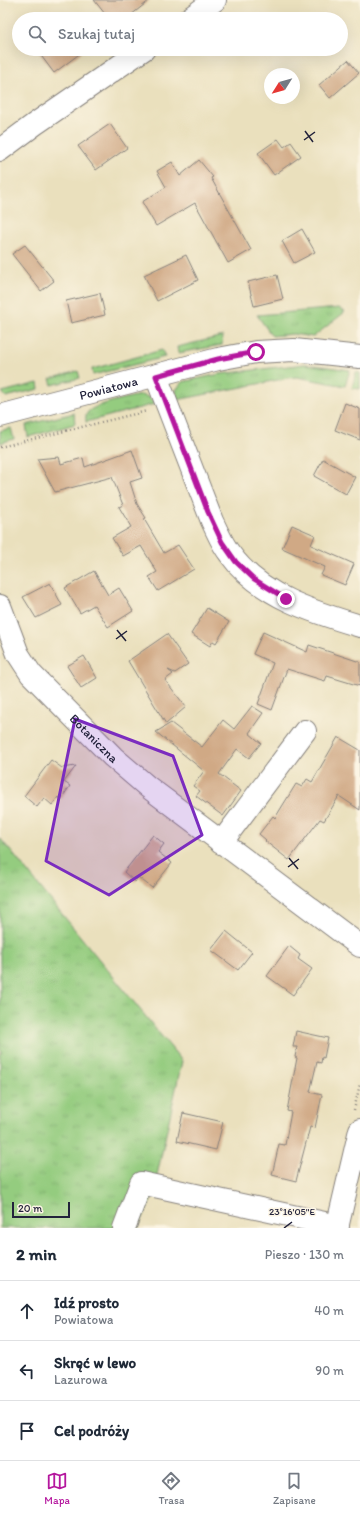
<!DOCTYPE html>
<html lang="pl">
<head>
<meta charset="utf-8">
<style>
	body { margin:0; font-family:Itim,sans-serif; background:#f6f6f7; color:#1f2937 }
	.compass { position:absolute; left:264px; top:68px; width:36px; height:36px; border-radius:50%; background:#fff; box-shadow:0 4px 16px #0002; rotate:233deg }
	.scale { position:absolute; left:12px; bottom:10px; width:58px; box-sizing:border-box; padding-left:4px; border:2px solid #22223b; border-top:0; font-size:11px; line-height:14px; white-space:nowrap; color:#22223b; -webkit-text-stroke:3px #fcf5e5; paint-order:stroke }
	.stop { position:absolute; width:12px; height:12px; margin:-9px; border:3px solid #b5179e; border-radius:50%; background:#fff }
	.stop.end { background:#b5179e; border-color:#fff; box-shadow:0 1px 4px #0008 }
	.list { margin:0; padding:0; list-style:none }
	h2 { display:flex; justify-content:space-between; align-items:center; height:52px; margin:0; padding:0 16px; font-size:17px }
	h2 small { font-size:13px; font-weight:400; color:#747a83 }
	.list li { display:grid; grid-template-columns:26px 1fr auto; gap:12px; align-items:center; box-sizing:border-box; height:60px; padding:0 16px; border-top:1px solid #e0e1e3 }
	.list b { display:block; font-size:15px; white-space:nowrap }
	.list p { margin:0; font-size:13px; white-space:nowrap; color:#747a83 }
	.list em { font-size:13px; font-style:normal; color:#747a83 }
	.icon { flex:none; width:22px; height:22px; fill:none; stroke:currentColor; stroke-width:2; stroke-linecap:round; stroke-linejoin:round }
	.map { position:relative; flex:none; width:360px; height:1228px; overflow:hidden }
	.search { position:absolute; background:#fff; box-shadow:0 4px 16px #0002; left:12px; right:12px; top:12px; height:44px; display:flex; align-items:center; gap:10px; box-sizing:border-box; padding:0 14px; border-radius:22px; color:#747a83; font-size:15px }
	.sheet { height:232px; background:#fff }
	nav { display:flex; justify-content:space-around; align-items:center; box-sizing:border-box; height:56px; border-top:1px solid #e0e1e3; background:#fff; font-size:11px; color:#747a83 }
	nav a { display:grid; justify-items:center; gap:2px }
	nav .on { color:#b5179e }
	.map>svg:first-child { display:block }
	.grass { fill:url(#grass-tufts); stroke:#5b775d }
	.building { fill:#d0a985 }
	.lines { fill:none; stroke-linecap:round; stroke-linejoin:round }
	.minor-casing { stroke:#86817c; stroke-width:24 }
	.path { stroke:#86817c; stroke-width:2.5; stroke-dasharray:1 3; stroke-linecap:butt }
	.minor { stroke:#fff; stroke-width:22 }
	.route { stroke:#b5179e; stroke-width:5 }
	.marked { fill:#7b2cbf; fill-opacity:0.2; stroke:#7b2cbf; stroke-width:3; stroke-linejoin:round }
	.ticks { fill:none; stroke:#22223b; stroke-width:1.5 }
	.labels { text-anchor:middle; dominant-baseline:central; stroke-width:3; stroke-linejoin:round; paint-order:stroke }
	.street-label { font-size:13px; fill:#22223b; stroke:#fcf5e5 }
	.ticks-label { font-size:10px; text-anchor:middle; fill:#22223b; stroke:#fcf5e5; stroke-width:3; stroke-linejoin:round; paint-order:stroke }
</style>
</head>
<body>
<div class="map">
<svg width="360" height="1228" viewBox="0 0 360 1228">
	<defs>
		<pattern id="grass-tufts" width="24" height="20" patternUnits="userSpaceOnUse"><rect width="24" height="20" fill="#94cc7f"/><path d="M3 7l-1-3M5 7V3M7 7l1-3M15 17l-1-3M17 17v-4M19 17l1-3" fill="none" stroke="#7faf6f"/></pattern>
	</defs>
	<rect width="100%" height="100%" fill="#fcf5e5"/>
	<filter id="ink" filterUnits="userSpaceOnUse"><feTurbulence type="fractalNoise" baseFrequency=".025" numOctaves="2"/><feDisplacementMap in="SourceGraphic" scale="8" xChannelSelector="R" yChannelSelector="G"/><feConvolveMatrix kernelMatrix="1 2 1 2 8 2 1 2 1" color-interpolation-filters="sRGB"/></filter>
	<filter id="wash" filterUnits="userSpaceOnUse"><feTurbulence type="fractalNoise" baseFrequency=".012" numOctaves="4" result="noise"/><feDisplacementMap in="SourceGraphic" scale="16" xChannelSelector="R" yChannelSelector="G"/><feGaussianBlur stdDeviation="0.9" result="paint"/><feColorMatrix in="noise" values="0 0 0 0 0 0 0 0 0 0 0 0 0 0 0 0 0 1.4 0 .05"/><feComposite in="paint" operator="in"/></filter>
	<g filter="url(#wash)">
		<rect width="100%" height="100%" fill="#eae0bd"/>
		<!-- grass -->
		<g class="grass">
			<path d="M339,308L345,312L313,337L293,334L272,336L257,315Z"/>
			<path d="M223,336L222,345L178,353L177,347Z"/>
			<path d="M162,350L165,357L93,375L92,369Z"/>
			<path d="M305,364L350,370L345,386L297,377L288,378L177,400L176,390L182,382L220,374Z"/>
			<path d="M78,371L80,378L52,385L50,379Z"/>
			<path d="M356,372L360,373V389L352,388Z"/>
			<path d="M38,383L39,389L6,397L2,392Z"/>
			<path d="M140,395C147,396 152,398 155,404L86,422C86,419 85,416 87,413C93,404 129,398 140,395Z"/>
			<path d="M74,413L75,424L28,437L26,425Z"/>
			<path d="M11,428L14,439L0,443V431Z"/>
			<path d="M0,838L182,1061L152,1198L138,1228H0V1054L2,1053L0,1049Z"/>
		</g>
		<g id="blocks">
			<!-- building -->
			<g class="building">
				<path d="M94,0H150L126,19H109Z"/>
				<path d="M36,49H86L54,73Z"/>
				<path d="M348,60L359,73L330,98L319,85Z"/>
				<path d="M110,124L127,148L96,170L78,146Z"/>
				<path d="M278,139L284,147L291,142L301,156L274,175L258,153Z"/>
				<path d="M199,160L213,177L211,178L251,250L228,263L195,203L156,226L142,202L166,187L157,171L172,162L180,176Z"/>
				<path d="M302,229L315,252L294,263L282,241Z"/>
				<path d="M25,245L54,281L41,291L12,254Z"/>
				<path d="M186,255L198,280L157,301L144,275Z"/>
				<path d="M277,275L283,299L254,306L248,282Z"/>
				<path d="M100,293L105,315L71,323L66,301Z"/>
				<path d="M345,403L360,409V440L335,430Z"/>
				<path d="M132,450L142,478L130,482L137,504L146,518L144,519L164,553L178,545L194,569L158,591L149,577L157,572L141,546L123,556L112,538L131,527L119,507L123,505L112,477L55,492L37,459L59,457L61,464L83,458L85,467Z"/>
				<path d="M323,459L355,477L346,494L314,476Z"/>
				<path d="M292,525L315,535L311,545L354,564L345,585L321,575L325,567L282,548Z"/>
				<path d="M94,571L108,595L119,588L133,611L108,627L94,605L80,613L65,588Z"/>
				<path d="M50,583L62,605L36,618L23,597Z"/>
				<path d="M207,608L229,622L216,643L213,641L210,646L191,634Z"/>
				<path d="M263,632L307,652L309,645L360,662V686L327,676L325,681L287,669L272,710L258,704L273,663L253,654Z"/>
				<path d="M167,634L188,664L175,673L168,670L173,674L165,680L186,707L166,724L128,661Z"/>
				<path d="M84,656L97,678L81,688L67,666Z"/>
				<path d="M252,706L263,713L249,733L261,743L249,758L237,749L219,774L241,791L223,816L196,796L200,791L193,786L204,771L156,732L171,723L202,747L223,720L234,729Z"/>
				<path d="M338,737L360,750V810L339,796L324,821L320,819L289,860L265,841L266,840L259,834L273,816L275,818L296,784L302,787L307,779L312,782Z"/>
				<path d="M51,760L62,768L76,766L64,782L70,786L61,799L58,797L52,805L44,798L37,807L24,796Z"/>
				<path d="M153,835L164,844L158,852L172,863L152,888L138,877L135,882L124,872Z"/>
				<path d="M226,931L252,952L238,970L211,950Z"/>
				<path d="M289,946L300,955L298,959L312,969L293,995L267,976Z"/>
				<path d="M296,1031L328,1038L324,1058L322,1057L321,1063L317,1062L310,1092L322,1095L315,1128L310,1127L296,1181L272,1175L279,1144L285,1145L291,1112L287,1111L297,1058L295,1057L297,1047H293Z"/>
				<path d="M183,1113L223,1122L216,1150L177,1141Z"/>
			</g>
		</g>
	</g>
	<g filter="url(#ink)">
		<use href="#blocks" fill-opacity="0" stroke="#86817c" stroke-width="1"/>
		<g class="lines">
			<!-- minor casing -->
			<g class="minor-casing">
				<g id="minor">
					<path d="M189,19L215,0"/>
					<path d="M0,150L35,124L144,49"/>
					<path d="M156,376L212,521C218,533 222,544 230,554C260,596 313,612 360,626"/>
					<path id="s1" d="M0,416L218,359L256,352L294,350L360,357"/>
					<path id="s2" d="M0,606L18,654L31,674L113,757L148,787L360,946"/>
					<path d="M221,843L305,731"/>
					<path d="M124,1228L141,1183L338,1226"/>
					<path d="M337,1228L360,1130"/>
				</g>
			</g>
			<!-- path -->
			<g class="path">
				<path d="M0,447L147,411"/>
				<path d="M354,1110L360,1084"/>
			</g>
			<!-- minor -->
			<use href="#minor" class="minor"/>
		</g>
	</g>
	<g class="lines" filter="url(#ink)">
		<!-- route -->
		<path class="route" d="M256,352L218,359L156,376L208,512L222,542L236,562L254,579L286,599"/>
	</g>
	<!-- marked area -->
	<path class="marked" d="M75,719L173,756L202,835L109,895L46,861Z"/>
	<!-- ticks -->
	<path class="ticks" d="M305,131L313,142M304,140L315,132M117,630L126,641M116,639L127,631M289,858L298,869M288,867L299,859M284,1228L292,1222"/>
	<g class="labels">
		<!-- street labels -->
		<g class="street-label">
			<text stroke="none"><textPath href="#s1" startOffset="112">Powiatowa</textPath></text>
			<text stroke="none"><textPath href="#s2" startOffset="165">Botaniczna</textPath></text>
		</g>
	</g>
	<g class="ticks-label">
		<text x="292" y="1215">23°16'05"E</text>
	</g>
</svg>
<svg class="compass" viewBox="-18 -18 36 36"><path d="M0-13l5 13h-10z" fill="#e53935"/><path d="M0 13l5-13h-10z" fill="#747a83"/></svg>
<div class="scale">20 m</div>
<div class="stop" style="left:256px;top:352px"></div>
<div class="stop end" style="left:286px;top:599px"></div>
<div class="search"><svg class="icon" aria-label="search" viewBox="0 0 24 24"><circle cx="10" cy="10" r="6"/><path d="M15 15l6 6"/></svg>Szukaj tutaj</div>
</div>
<section class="sheet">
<h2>2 min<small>Pieszo · 130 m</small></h2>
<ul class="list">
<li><svg class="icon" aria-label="ahead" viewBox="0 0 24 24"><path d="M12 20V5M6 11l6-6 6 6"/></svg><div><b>Idź prosto</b><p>Powiatowa</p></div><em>40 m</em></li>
<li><svg class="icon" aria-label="left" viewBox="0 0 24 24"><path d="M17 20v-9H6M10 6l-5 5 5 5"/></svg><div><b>Skręć w lewo</b><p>Lazurowa</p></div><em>90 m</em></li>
<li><svg class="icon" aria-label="arrive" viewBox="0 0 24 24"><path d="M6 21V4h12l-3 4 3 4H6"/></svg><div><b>Cel podróży</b></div></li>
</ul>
</section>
<nav>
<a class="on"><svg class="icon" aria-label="map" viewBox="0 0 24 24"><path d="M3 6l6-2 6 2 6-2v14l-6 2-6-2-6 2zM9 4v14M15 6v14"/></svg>Mapa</a>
<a><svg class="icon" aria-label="directions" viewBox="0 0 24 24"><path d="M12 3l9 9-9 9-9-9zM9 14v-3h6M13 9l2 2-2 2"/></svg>Trasa</a>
<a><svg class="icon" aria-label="saved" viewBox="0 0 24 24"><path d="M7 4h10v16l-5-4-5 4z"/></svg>Zapisane</a>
</nav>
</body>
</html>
